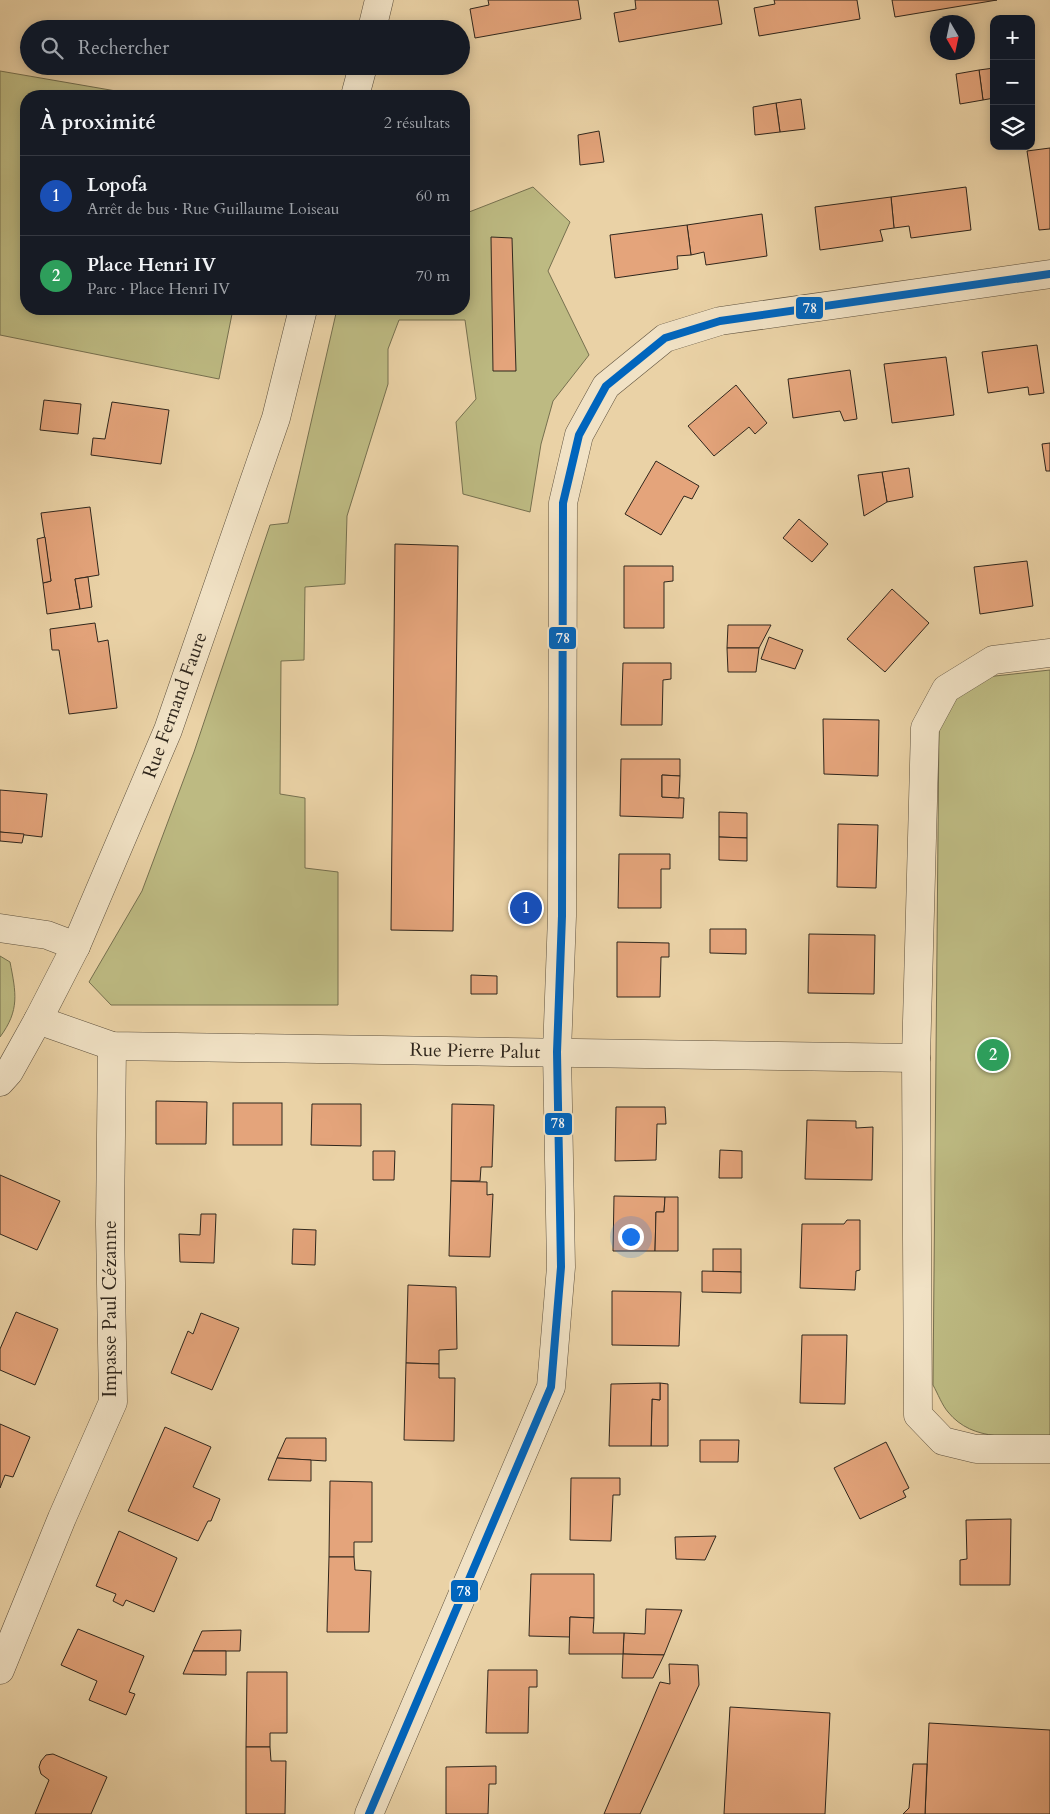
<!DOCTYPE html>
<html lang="fr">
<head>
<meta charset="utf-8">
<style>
	body { margin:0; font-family:Cardo,serif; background:#20242c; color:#f1f3f6 }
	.controls { position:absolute; right:15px; top:15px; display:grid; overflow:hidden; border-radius:10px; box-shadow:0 2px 12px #0003 }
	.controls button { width:45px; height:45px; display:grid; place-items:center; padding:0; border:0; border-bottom:1px solid #363941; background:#171b24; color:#f1f3f6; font:25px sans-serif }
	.compass { position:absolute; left:930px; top:15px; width:45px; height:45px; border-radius:50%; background:#171b24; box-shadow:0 2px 12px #0003; rotate:171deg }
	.you { position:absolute; left:630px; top:1236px; width:18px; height:18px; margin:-12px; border:4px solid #fff; border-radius:50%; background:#1a73e8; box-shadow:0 0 0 8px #1a73e833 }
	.badge { display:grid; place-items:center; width:32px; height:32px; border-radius:50%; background:#c59692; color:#fff; font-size:16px; font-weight:700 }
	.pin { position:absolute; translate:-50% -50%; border:2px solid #fff; box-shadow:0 1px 5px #0006 }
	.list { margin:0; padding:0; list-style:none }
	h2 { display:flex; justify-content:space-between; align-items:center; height:65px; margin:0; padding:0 20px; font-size:21px }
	h2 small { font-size:16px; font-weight:400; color:#9ea1a6 }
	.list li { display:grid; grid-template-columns:32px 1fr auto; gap:15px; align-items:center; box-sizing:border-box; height:80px; padding:0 20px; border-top:1px solid #363941 }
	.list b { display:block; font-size:19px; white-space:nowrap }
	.list p { margin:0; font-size:16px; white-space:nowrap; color:#9ea1a6 }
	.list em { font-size:16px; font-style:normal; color:#9ea1a6 }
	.icon { flex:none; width:28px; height:28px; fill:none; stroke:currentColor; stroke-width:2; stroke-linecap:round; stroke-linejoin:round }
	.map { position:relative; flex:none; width:1050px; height:1814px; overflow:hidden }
	.search { position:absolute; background:#171b24; box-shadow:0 2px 12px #0003; left:20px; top:20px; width:450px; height:55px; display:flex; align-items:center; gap:12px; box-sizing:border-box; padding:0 18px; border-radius:28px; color:#9ea1a6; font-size:19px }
	.panel { position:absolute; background:#171b24; box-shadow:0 2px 12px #0003; left:20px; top:90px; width:450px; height:225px; border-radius:20px }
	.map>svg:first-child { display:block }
	.green { fill:#bdba82; stroke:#76704f }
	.building { fill:#e4a47b; stroke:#2f261c }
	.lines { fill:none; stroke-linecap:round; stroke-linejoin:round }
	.minor-casing { stroke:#5e513e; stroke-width:29 }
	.minor { stroke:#f1e2c5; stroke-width:28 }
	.bus-1-casing { stroke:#f1e2c5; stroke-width:11 }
	.bus-1 { stroke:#0065bd; stroke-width:8 }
	.labels { text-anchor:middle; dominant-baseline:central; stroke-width:4.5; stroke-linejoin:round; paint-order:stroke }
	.street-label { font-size:19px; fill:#2f261c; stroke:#f1e2c5 }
	.line-badge { stroke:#f1e2c5; stroke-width:2 }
	.badge-label { font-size:14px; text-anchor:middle; font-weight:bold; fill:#fff }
</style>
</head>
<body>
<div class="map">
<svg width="1050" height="1814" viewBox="0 0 1050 1814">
	<rect width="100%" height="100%" fill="#ead2a6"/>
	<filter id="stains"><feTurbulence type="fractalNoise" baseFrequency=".004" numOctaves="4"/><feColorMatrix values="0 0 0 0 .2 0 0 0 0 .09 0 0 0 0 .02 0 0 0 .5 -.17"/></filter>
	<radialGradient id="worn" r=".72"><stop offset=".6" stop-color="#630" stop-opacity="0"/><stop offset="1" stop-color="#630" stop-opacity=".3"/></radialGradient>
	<!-- green -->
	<g class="green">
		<path d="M0,71L145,96H26V309H233L219,379L0,335Z"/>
		<path d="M533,187L570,222L548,271L589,355L553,401L541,444L530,512L463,494L456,422L476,399L465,320H399L388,349V384L347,516L345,584L305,587L304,660L281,661L280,794L305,798V868L338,872V1005H111L89,982L142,891L194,752L270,525L288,523L337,309H464V214Z"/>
		<path d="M1050,670V1436C1015,1436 973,1443 948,1412C942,1405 938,1394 933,1385L939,726L951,697L986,677Z"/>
		<path d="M0,956L10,962C16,993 20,1010 0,1037Z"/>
	</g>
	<!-- building -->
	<g class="building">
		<path d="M488,0H578L581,19L475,38L470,9L489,5Z"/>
		<path d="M635,0H718L722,24L619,42L614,13L636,9Z"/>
		<path d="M774,0H857L860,19L759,36L754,8L775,4Z"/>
		<path d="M892,0H997L895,17Z"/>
		<path d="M994,68V98L983,100L979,70Z"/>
		<path d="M979,70L983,100L960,104L956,74Z"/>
		<path d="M801,99L805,129L780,132L776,103Z"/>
		<path d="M776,103L780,132L755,135L753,107Z"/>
		<path d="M599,131L604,162L580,165L578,135Z"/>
		<path d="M1050,148V229L1039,230L1027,151Z"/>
		<path d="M966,187L971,230L911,238L909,226L894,228L891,197Z"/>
		<path d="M891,197L894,228L880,230L883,241L820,250L815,207Z"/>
		<path d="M762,214L767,256L706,265L704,252L691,255L687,225Z"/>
		<path d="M687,225L691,255L677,256L678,269L615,278L610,235Z"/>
		<path d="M491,237L512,238L516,371H493Z"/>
		<path d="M1037,345L1044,393L1029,395L1028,387L988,393L982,352Z"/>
		<path d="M946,357L954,415L892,423L884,364Z"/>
		<path d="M850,370L857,419L844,421L840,411L793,418L788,379Z"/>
		<path d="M736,385L767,423L755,434L749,427L714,456L688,426Z"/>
		<path d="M44,400L81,404L78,434L40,430Z"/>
		<path d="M112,402L169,410L161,464L91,455L93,438L105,439Z"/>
		<path d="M1050,443V471H1046L1042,444Z"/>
		<path d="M656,461L699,486L692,499L684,496L661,535L625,514Z"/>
		<path d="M909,468L913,497L887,502L882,472Z"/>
		<path d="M882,472L887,502L864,516L858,475Z"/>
		<path d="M90,507L99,575L75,579L80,609L47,614L43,583L51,581L41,513Z"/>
		<path d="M799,519L828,544L812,562L783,538Z"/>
		<path d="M45,537L51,581L43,583L37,539Z"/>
		<path d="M395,544L458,546L453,931L391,930Z"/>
		<path d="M1027,561L1033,606L980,614L974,567Z"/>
		<path d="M624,566H673V581L664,582V628H624Z"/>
		<path d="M88,577L92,607L80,609L75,579Z"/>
		<path d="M892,589L929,623L885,672L847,639Z"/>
		<path d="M95,623L98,642L108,640L117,708L69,714L59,650H52L50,629Z"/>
		<path d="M728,625H771L759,648H727Z"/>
		<path d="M769,637L803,650L795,669L761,659Z"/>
		<path d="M727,648H759L756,672H728Z"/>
		<path d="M623,663H671V679L663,680L662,725H621Z"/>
		<path d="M823,719L879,720L878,776L824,774Z"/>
		<path d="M621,759H680V776L662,775V797L684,798L683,818L620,816Z"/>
		<path d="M662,775L680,776L679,798L662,797Z"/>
		<path d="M0,790L47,794L42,837L0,832Z"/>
		<path d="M719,812L747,813V838L719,837Z"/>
		<path d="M838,824L878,825L876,888L837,887Z"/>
		<path d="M0,832L24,834L22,843L0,841Z"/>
		<path d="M719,837L747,838V861L719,860Z"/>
		<path d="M619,854H670V869H661V908H618Z"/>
		<path d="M710,929H746V954L710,953Z"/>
		<path d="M809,934L875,935L874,994L808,993Z"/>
		<path d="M617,942L669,943V957H661L660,997H617Z"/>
		<path d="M471,975L497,976V994H471Z"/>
		<path d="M156,1101L207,1102L206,1144H156Z"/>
		<rect x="233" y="1103" width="49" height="42"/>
		<path d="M312,1104H361V1146L311,1145Z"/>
		<path d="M452,1104L494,1105L492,1167H481L480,1181H451Z"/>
		<path d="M616,1107H665L666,1124H657L656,1160L615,1161Z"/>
		<path d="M807,1120L856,1121V1128L873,1127L872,1180L805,1179Z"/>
		<path d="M720,1150L742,1151V1178H719Z"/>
		<path d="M373,1151H395L394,1180H373Z"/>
		<path d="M0,1175L60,1201L37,1250L0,1234Z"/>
		<path d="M451,1181L487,1182V1195L493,1194L490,1257L449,1256Z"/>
		<path d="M614,1196L665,1197L664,1212H656L655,1251H613Z"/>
		<path d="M665,1197H678V1251H655L656,1212H664Z"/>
		<path d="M201,1214H216L214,1263L180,1262L179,1234L200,1235Z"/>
		<path d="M847,1220H860V1270L856,1271L855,1290L800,1288L802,1224H844Z"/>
		<path d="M293,1229L316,1230L315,1265L292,1264Z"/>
		<rect x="713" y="1249" width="28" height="23"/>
		<path d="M702,1271L741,1272V1293L702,1292Z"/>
		<path d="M408,1285L456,1287L457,1349L439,1350V1364L406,1363Z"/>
		<path d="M612,1291L681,1292L679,1346L612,1345Z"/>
		<path d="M16,1312L58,1329L35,1385L0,1370V1349Z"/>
		<path d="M201,1313L239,1328L212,1390L171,1373L188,1331L193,1334Z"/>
		<path d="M802,1335H847L845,1404L800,1403Z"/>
		<path d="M406,1363L439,1364V1378H455L454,1441L404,1440Z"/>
		<path d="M660,1383L668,1384V1446H651L652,1399L660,1400Z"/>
		<path d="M660,1383V1400L652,1399L651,1446H609L611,1384Z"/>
		<path d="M0,1424L30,1437L13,1477L5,1475L0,1488Z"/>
		<path d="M165,1427L211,1447L193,1487L220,1499L211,1521H208L198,1541L128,1511Z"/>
		<path d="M286,1438H326V1461L277,1458Z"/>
		<path d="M700,1440H739L738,1462H700Z"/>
		<path d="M886,1442L909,1488L903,1491L906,1497L860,1519L834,1468Z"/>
		<path d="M277,1458L311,1460V1481L268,1480Z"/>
		<path d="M571,1478H620V1495H613L611,1541L570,1540Z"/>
		<path d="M330,1481L372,1482V1542H354V1557H329Z"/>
		<path d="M1011,1519L1010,1585H960V1560L967,1559L966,1520Z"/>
		<path d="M119,1531L177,1558L154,1612L126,1600L123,1606L113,1601L116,1594L96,1586Z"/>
		<path d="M716,1536L705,1560L676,1559L675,1537Z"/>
		<path d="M329,1557H354L355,1570L371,1571L369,1632H327Z"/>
		<path d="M531,1574H594V1618L570,1617V1637L529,1636Z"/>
		<path d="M646,1609L682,1610L664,1655L623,1654L624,1633L645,1634Z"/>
		<path d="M570,1617L594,1618L593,1633H624L623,1654H569Z"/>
		<path d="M78,1629L144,1656L129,1692L135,1694L126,1715L89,1700L97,1681L61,1665Z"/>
		<path d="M241,1630L240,1651H193L202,1631Z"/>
		<path d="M193,1651H226V1675L183,1674Z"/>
		<path d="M623,1654L664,1655L653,1678H622Z"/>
		<path d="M669,1664L698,1665L699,1685L640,1814H604L660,1682L670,1684Z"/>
		<path d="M488,1670H537V1687H529L528,1733H486Z"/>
		<path d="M247,1672H287V1733H270V1747H246Z"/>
		<path d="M730,1707L830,1713L825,1814H724Z"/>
		<path d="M929,1723L1050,1730V1814H925Z"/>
		<path d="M246,1747H270L271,1761H286L285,1814H246Z"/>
		<path d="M53,1754L107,1777L91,1814H35L49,1780L41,1774L39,1767L41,1761L46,1755Z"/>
		<path d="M913,1764H927L925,1814H903L909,1808Z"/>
		<path d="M496,1766V1784H489L488,1814H446V1767Z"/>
	</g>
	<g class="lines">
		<!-- minor casing -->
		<g class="minor-casing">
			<g id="minor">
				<path d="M372,29L379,0"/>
				<path d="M355,96L363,66"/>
				<path d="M1050,653L993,660L946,689L925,728L916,1058L918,1415L943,1441L976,1449H1050"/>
				<path d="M0,928L47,935L76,946"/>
				<path d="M38,1020L112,1046L916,1058"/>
				<path d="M0,1082L9,1072L38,1020L76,946L168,730L276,418L303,309"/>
				<path d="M0,1670L62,1518L113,1402L110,1224L112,1046"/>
				<path d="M369,1814L551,1387L561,1267L557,1052L562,916L563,503L579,435L606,386L665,338L720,321L1050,274"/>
			</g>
		</g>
		<!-- minor -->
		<use href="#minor" class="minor"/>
		<!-- bus-1 casing -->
		<g class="bus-1-casing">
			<path id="bus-1" d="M369,1814L551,1387L561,1267L557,1052L562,916L563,503L579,435L606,386L665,338L720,321L1050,274"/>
		</g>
		<!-- bus-1 -->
		<use href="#bus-1" class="bus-1"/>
	</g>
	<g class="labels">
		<!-- street labels -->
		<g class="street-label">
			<text transform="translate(175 705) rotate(-70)">Rue Fernand Faure</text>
			<text transform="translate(475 1051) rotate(1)">Rue Pierre Palut</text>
			<text transform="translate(110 1309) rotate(-90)">Impasse Paul Cézanne</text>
		</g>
	</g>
	<g class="line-badge">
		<rect x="795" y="296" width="29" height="24" rx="5" fill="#0065bd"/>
		<rect x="548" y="626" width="29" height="24" rx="5" fill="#0065bd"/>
		<rect x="544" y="1112" width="29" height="24" rx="5" fill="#0065bd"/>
		<rect x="450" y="1579" width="29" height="24" rx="5" fill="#0065bd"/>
	</g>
	<g class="badge-label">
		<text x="810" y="313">78</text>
		<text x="563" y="643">78</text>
		<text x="558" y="1128">78</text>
		<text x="464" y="1596">78</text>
	</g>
	<rect width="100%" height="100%" filter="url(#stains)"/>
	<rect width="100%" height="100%" fill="url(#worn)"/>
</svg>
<div class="controls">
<button>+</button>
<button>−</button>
<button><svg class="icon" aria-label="layers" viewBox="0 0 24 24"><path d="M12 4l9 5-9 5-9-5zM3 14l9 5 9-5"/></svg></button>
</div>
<svg class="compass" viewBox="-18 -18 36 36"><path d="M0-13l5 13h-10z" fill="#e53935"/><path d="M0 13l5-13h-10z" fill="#9ea1a6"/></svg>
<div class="you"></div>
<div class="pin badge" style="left:526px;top:908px;background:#1a4fb4">1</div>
<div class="pin badge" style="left:993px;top:1055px;background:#2e9e5b">2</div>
<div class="search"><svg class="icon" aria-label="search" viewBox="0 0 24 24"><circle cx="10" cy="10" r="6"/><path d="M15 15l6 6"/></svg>Rechercher</div>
<section class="panel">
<h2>À proximité<small>2 résultats</small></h2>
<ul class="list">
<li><span class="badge" style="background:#1a4fb4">1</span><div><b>Lopofa</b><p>Arrêt de bus · Rue Guillaume Loiseau</p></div><em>60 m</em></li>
<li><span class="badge" style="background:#2e9e5b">2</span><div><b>Place Henri IV</b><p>Parc · Place Henri IV</p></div><em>70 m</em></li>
</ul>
</section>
</div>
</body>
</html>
